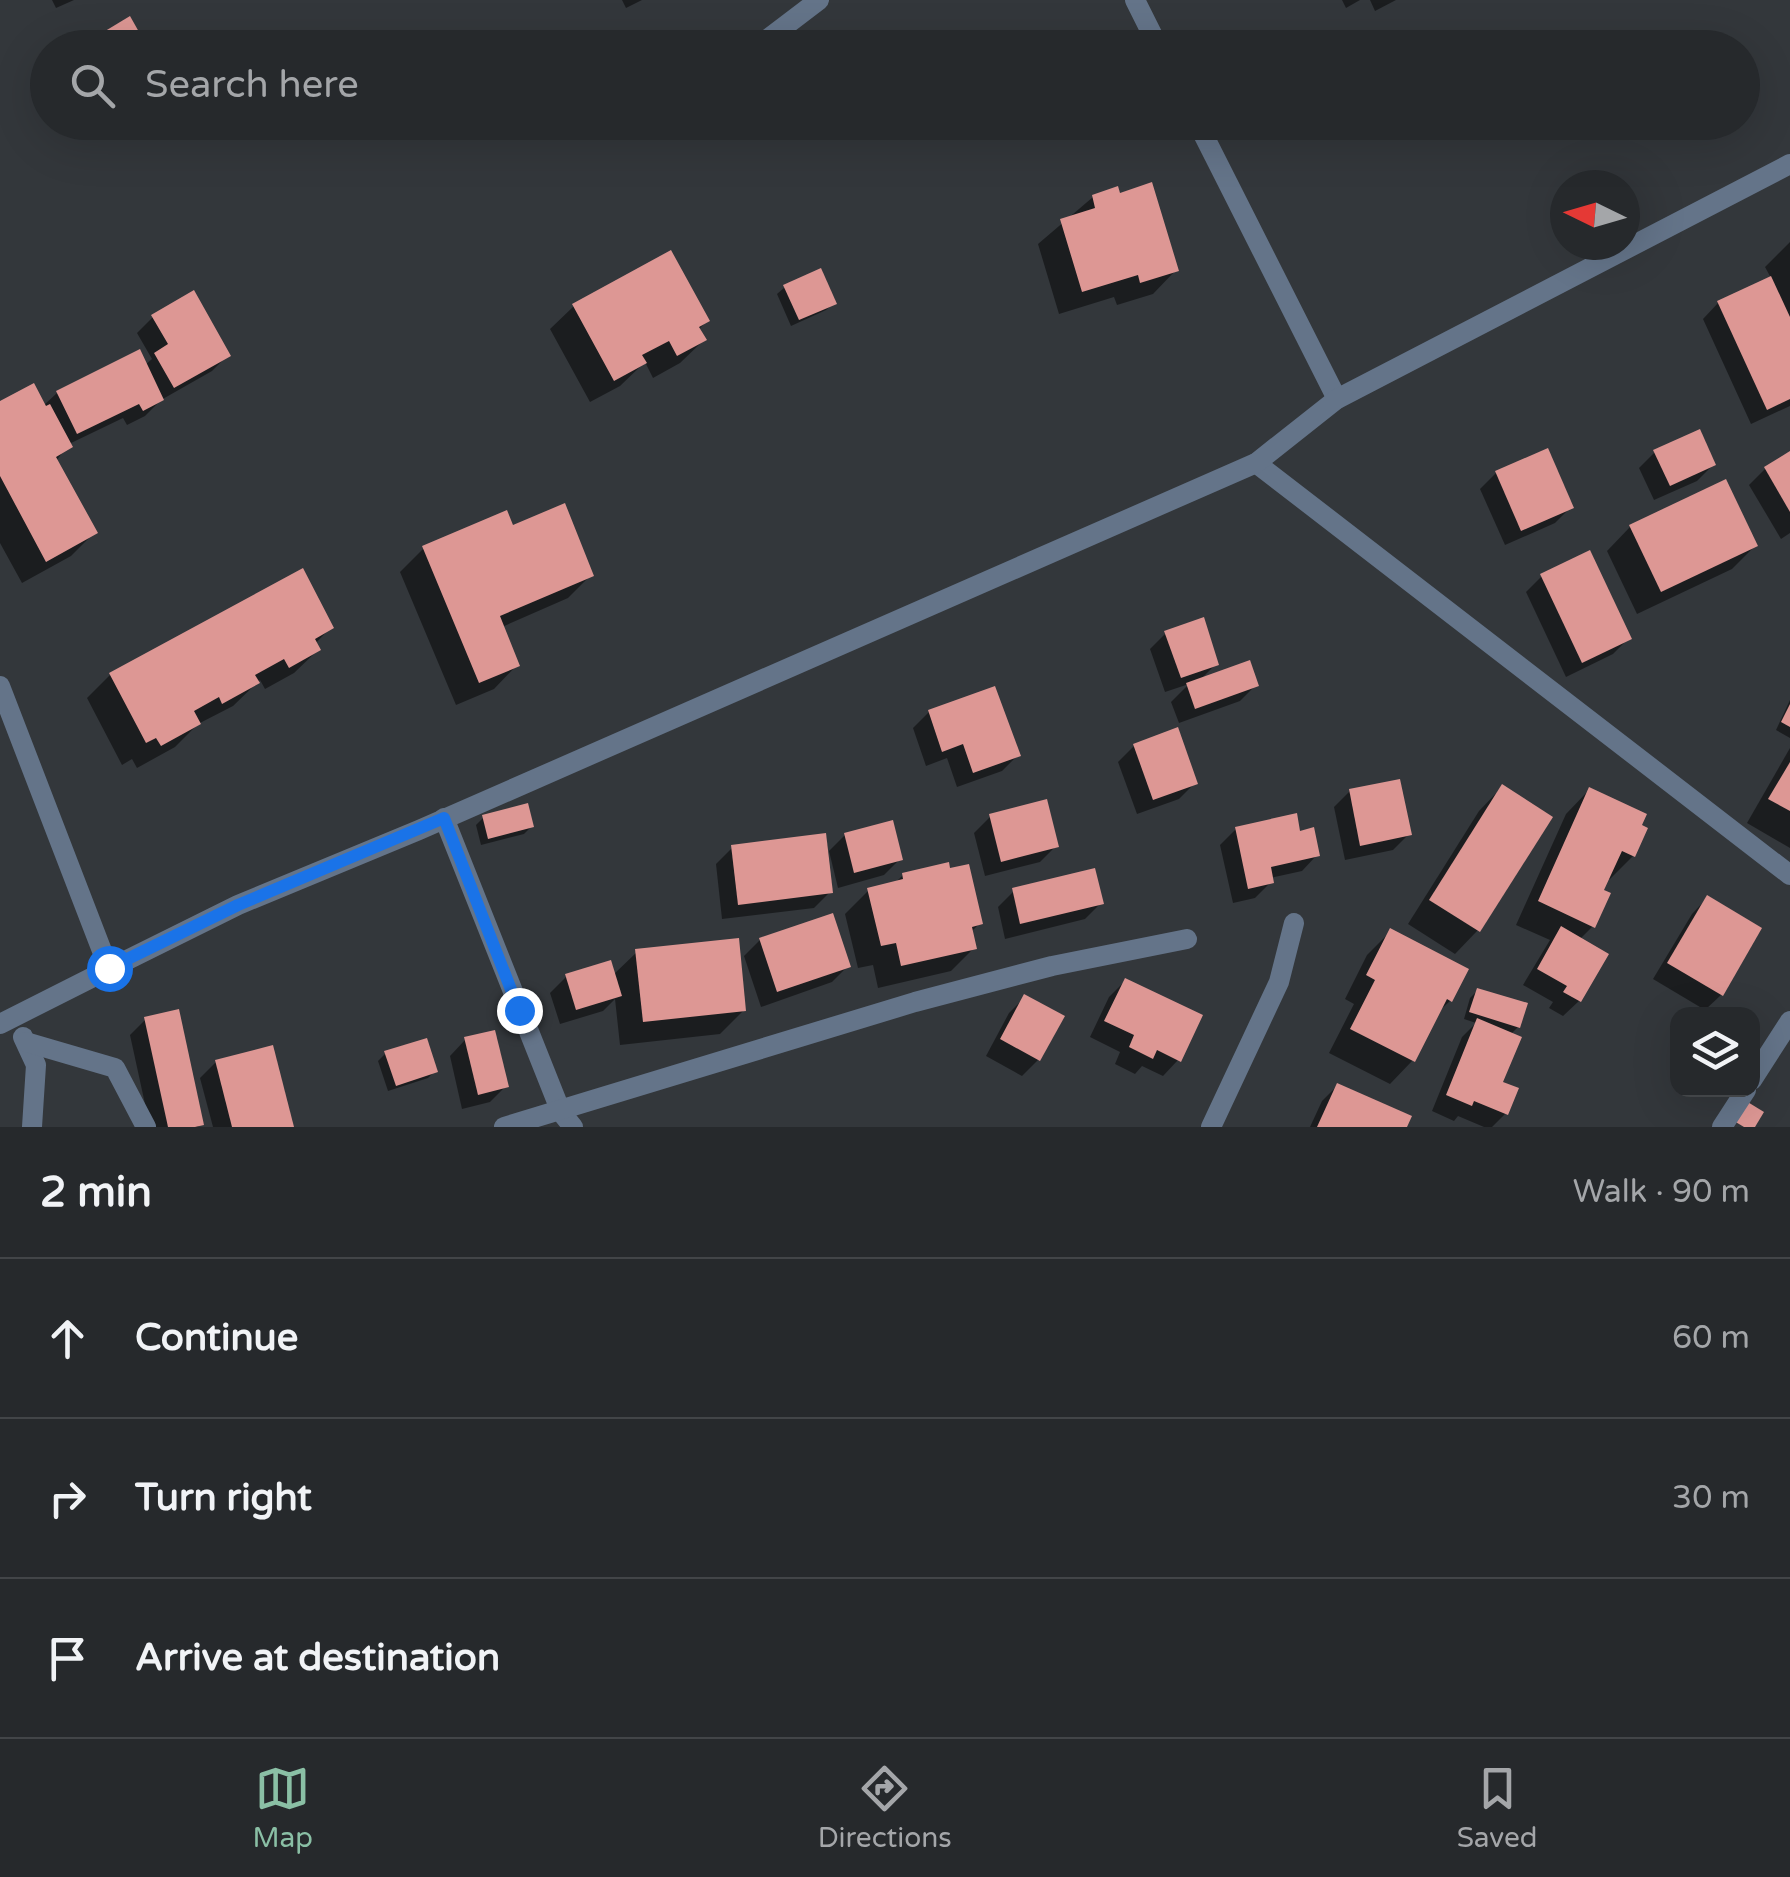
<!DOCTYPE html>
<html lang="en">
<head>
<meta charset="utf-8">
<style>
	body { margin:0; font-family:"Varela Round",sans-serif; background:#2e3134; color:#f1f3f6 }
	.controls { position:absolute; right:30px; bottom:30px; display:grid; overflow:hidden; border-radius:20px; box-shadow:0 10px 40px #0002 }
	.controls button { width:90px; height:90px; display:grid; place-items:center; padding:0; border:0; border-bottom:2px solid #424548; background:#26292c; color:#f1f3f6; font:50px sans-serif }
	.compass { position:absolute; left:1550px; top:170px; width:90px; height:90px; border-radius:50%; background:#26292c; box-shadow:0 10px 40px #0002; rotate:275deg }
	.stop { position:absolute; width:30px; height:30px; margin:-22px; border:8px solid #1a73e8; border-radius:50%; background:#fff }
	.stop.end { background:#1a73e8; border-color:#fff; box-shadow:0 2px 10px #0008 }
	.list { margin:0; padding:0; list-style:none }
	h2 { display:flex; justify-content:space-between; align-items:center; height:130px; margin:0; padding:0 40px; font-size:42px }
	h2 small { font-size:32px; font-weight:400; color:#a4a6a9 }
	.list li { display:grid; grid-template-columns:65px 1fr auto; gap:30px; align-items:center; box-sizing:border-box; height:160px; padding:0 40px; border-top:2px solid #424548 }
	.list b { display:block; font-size:38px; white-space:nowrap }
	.list em { font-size:32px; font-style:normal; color:#a4a6a9 }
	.icon { flex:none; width:55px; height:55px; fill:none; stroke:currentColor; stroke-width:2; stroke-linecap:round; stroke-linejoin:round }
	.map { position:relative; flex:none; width:1790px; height:1127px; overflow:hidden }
	.search { position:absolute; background:#26292c; box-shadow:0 10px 40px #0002; left:30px; right:30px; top:30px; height:110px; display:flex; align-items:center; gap:25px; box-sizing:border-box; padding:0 35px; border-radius:55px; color:#a4a6a9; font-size:38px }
	.sheet { height:610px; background:#26292c }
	nav { display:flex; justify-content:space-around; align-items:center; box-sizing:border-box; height:140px; border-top:2px solid #424548; background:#26292c; font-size:28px; color:#a4a6a9 }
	nav a { display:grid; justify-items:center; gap:5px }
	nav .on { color:#8abfa5 }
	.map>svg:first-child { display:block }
	.shadow { fill:#0007 }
	.building { fill:#dd9794 }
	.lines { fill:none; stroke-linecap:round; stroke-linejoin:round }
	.street { stroke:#647489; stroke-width:20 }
	.route { stroke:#1a73e8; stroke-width:12 }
</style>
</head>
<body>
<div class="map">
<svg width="1790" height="1127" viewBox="0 0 1790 1127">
	<rect width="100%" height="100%" fill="#33373b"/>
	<!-- shadow -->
	<g class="shadow">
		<path d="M52,0H74L56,8Z"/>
		<path d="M622,0H642L626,8Z"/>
		<path d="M1342,0H1360L1346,8Z"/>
		<path d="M1370,0H1396L1375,11Z"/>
		<path d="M1093,197L1176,270L1153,294L1117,305L1114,297L1059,314L1038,244Z"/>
		<path d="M1790,242V406L1751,424L1703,319L1718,303L1771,278L1765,267Z"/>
		<path d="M785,287L834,303L826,310L791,326L777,294Z"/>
		<path d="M574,306L707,321L698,330L704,340L680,363L653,378L645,362L620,386L590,402L550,329Z"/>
		<path d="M153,317L228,355L212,371L161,400L145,416L127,425L123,418L69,444L56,461L94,533L71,556L22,583L0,543V404L43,406L57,393L145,365L152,359L137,333Z"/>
		<path d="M1655,452L1713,465L1697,481L1654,500L1639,468Z"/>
		<path d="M1790,454V533L1781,539L1749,485L1765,469Z"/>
		<path d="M1496,473L1571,507L1555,523L1505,545L1480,489Z"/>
		<path d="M1630,527L1755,546L1732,569L1637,614L1607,551Z"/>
		<path d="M512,528L591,575L568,598L502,627L517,665L494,689L456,705L400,572L424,548Z"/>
		<path d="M1542,576L1629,638L1613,654L1566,677L1526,592Z"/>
		<path d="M331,627L315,644L318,650L294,673L265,689L260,680L233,706L198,724L175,747L137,768L132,759L122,765L87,698L110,675Z"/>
		<path d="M1166,633L1216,664L1199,681L1256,685L1240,701L1179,723L1171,702L1189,684L1165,692L1150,649Z"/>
		<path d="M1790,700V738L1776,730Z"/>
		<path d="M929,712L1018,755L1002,771L957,787L947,758L926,766L913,728Z"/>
		<path d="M1134,746L1195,783L1179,799L1137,814L1118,762Z"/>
		<path d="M1790,748V848L1747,823Z"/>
		<path d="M1502,787L1478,930L1455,954L1408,924L1479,811Z"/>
		<path d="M1589,790L1633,856L1610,879L1606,878L1593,926L1579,940V1001L1563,1016L1549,1008L1553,1002L1523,985L1550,940L1516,925L1566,814Z"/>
		<path d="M1350,791L1409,834L1393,850L1345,860L1334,807Z"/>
		<path d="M484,817L532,826L524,834L481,845L476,825Z"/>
		<path d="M990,817L1056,846L1040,862L985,876L974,833Z"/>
		<path d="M1236,829L1299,834L1317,855L1302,871L1270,878L1271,882L1255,898L1233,903L1220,845Z"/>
		<path d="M845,835L900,859L884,875L838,888L829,851Z"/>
		<path d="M732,848L830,892L814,908L722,919L716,864Z"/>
		<path d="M903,875L980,923L971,932L974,948L951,971L878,988L873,965L858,968L845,914L869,890L894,884Z"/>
		<path d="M1014,891L1101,903L1085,919L1005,939L998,907Z"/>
		<path d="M1707,898L1721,995L1705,1010L1653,979L1692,914Z"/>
		<path d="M1390,932L1465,970L1450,1001L1436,1014L1413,1060L1390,1084L1329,1053L1354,1004L1345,999L1367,955Z"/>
		<path d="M760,940L848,966L832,982L761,1007L744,956Z"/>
		<path d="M637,952L744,1010L720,1034L620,1045L615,999L603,1011L560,1024L550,993L566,977L613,975Z"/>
		<path d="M1125,981L1178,1060L1163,1076L1142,1066L1135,1074L1115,1064L1120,1052L1090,1037L1109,997Z"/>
		<path d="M1478,990L1518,1027L1510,1035L1500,1083L1505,1114L1492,1127H1484L1458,1116L1454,1121L1432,1111L1462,1037L1476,1023L1464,1019L1470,998Z"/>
		<path d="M1025,997L1038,1060L1022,1076L986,1056L1009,1013Z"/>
		<path d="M146,1019L201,1124L198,1127H150L130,1035Z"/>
		<path d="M465,1040L506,1086L490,1102L462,1109L450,1056Z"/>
		<path d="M385,1054L435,1071L428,1078L388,1091L378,1061Z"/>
		<path d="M216,1062L291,1127H213L200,1078Z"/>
		<path d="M1337,1086L1405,1127H1310L1322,1101Z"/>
	</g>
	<!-- building -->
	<g class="building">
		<path d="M130,16L148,48H97L92,39Z"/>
		<path d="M1152,182L1179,271L1140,283L1138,275L1082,292L1060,219L1095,208L1092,195L1118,186L1120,193Z"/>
		<path d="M671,250L710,321L699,327L707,340L677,356L669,341L642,355L647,363L614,381L572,304Z"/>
		<path d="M821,268L837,304L799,320L783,285Z"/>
		<path d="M1771,276L1790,317V399L1767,410L1717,301Z"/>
		<path d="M194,290L231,356L174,388L154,353L168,344L151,315Z"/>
		<path d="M140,349L164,400L143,411L139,404L77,434L56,391Z"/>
		<path d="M34,383L46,406L50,404L73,447L56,457L98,533L46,562L0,476V401Z"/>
		<path d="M1700,429L1716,465L1670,486L1653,450Z"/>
		<path d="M1548,448L1574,508L1521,531L1495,471Z"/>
		<path d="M1790,451V512L1764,467Z"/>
		<path d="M1726,479L1758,546L1661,592L1629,525Z"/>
		<path d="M565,503L594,576L500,616L520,666L479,683L422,546L507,510L513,525Z"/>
		<path d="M1590,550L1632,639L1582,663L1540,574Z"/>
		<path d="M303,568L334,628L315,639L321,650L289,668L284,659L255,675L260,683L222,704L219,697L194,711L201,724L161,746L156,738L146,743L109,673Z"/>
		<path d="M1204,617L1219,665L1181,678L1164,631Z"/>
		<path d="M1250,660L1259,686L1195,709L1186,683Z"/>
		<path d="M995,686L1021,756L973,773L963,744L942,752L928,710Z"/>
		<path d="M1790,704V727L1781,722Z"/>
		<path d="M1178,727L1198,784L1153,800L1133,744Z"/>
		<path d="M1790,762V811L1768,799Z"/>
		<path d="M1400,779L1412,835L1360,846L1349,789Z"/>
		<path d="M1502,784L1553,817L1480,932L1429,900Z"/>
		<path d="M1589,787L1647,814L1642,825L1648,828L1635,857L1622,851L1604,890L1611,893L1595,928L1538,901Z"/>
		<path d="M1047,799L1059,847L1001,862L989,814Z"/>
		<path d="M528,803L534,827L488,839L482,815Z"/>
		<path d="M1297,813L1300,831L1314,827L1320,856L1271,867L1274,883L1248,889L1235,827Z"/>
		<path d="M893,820L903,860L854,873L844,833Z"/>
		<path d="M826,833L833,893L738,905L731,845Z"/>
		<path d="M949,862L950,868L969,864L983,924L972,927L977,949L901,966L896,943L881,946L867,888L903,879L902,873Z"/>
		<path d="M1095,868L1104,904L1020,924L1012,888Z"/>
		<path d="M1707,895L1762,928L1723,996L1667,963Z"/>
		<path d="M833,913L851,967L777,992L759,938Z"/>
		<path d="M1561,926L1609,954L1581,1002L1563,992L1567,986L1537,969Z"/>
		<path d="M1390,928L1469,969L1452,1002L1447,999L1415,1062L1350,1029L1375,980L1366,975Z"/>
		<path d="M739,938L746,1011L643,1022L635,949Z"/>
		<path d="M611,960L622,996L576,1010L565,974Z"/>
		<path d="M1125,978L1203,1015L1181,1062L1157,1050L1153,1059L1129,1047L1134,1035L1104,1021Z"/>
		<path d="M1477,988L1528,1003L1520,1028L1469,1012Z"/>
		<path d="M1024,994L1065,1016L1040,1061L1000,1039Z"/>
		<path d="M179,1009L204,1125L195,1127H168L144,1017Z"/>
		<path d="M1477,1018L1522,1037L1503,1082L1519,1088L1508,1115L1474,1101L1472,1106L1446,1095Z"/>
		<path d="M495,1030L509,1087L478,1095L464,1037Z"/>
		<path d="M427,1038L438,1072L396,1086L384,1051Z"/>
		<path d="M273,1045L294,1127H232L215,1060Z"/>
		<path d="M1337,1083L1412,1116L1407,1127H1317Z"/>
		<path d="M1746,1101L1764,1112L1755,1127H1744L1734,1121Z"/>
	</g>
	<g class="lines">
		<!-- street -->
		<g class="street">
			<path d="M1135,0L1159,48"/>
			<path d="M756,48L819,0"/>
			<path d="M1197,122L1337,399"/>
			<path d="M1256,463L1790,875"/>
			<path d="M0,686L109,969L0,1024"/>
			<path d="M444,818L561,1112L573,1127"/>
			<path d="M109,969L238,905L419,830L1256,463L1337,399L1790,164"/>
			<path d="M23,1037L36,1065L32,1127"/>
			<path d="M26,1042L115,1068L146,1127"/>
			<path d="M1752,1080L1790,1021"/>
			<path d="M504,1127L915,1002L1052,966L1187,939"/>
			<path d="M1211,1127L1279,982L1294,923"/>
			<path d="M1722,1127L1746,1090"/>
		</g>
	</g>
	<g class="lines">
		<!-- route -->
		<path class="route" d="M109,968L238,905L444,818L519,1010"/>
	</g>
</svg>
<div class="controls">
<button><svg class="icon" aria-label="layers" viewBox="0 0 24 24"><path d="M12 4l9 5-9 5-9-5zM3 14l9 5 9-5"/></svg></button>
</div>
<svg class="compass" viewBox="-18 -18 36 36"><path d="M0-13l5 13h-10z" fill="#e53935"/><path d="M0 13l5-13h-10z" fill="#a4a6a9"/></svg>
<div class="stop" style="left:109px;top:968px"></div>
<div class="stop end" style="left:519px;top:1010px"></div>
<div class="search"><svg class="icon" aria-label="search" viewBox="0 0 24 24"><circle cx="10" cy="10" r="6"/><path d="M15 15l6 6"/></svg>Search here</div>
</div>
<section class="sheet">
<h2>2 min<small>Walk · 90 m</small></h2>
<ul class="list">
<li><svg class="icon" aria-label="ahead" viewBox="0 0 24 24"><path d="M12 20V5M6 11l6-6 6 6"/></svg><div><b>Continue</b></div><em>60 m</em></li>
<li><svg class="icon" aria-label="right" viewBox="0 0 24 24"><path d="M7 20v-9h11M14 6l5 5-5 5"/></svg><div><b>Turn right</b></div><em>30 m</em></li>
<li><svg class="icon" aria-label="arrive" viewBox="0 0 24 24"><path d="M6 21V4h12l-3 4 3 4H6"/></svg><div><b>Arrive at destination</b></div></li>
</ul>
</section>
<nav>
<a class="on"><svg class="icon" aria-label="map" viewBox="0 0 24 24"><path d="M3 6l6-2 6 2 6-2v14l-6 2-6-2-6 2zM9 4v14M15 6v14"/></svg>Map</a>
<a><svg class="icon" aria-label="directions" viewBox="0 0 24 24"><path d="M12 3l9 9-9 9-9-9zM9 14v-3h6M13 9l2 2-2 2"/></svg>Directions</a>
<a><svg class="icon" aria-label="saved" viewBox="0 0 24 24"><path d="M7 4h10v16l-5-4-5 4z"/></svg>Saved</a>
</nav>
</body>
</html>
